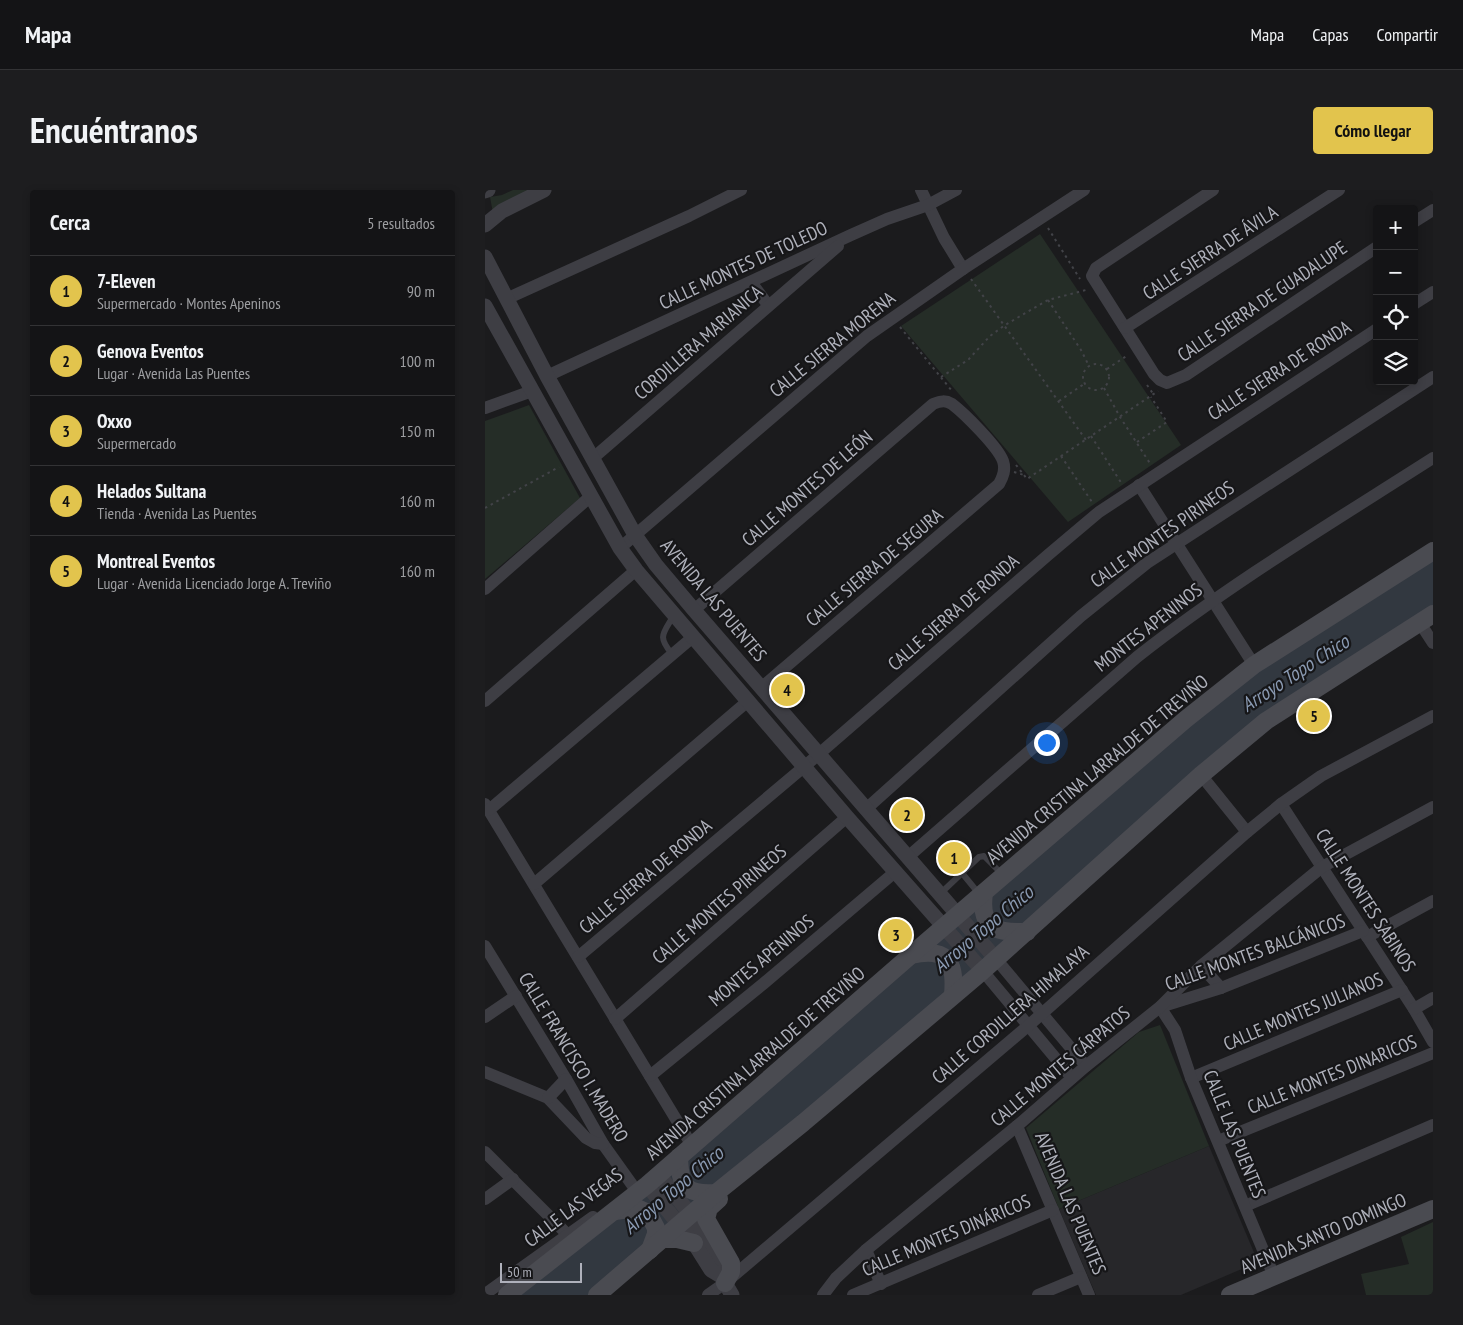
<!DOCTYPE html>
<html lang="es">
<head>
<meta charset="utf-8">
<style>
	body { margin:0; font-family:"PT Sans Narrow",sans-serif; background:#1d1d1f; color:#f1f3f6 }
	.controls { position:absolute; right:15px; top:15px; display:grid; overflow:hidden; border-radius:5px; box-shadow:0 2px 8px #0003 }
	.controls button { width:45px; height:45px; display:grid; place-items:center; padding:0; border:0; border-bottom:1px solid #333335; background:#141416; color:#f1f3f6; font:25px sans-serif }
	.scale { position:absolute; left:15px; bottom:12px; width:82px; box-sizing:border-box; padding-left:5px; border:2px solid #afb1bb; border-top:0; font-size:14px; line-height:18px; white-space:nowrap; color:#afb1bb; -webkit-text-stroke:4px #161618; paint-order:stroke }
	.you { position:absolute; left:561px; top:552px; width:18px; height:18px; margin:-12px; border:4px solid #fff; border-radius:50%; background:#1a73e8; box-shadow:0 0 0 8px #1a73e833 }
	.badge { display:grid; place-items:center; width:32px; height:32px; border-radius:50%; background:#e2c44d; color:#111; font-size:16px; font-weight:700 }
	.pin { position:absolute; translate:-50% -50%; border:2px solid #fff; box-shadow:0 1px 5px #0006 }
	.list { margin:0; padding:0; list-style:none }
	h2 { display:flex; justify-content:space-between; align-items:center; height:65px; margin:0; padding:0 20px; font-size:21px }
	h2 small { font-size:16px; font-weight:400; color:#9d9ea1 }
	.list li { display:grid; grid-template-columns:32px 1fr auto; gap:15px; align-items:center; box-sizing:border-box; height:70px; padding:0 20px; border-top:1px solid #333335 }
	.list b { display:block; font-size:19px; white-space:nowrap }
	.list p { margin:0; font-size:16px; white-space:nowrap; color:#9d9ea1 }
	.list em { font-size:16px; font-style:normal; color:#9d9ea1 }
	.icon { flex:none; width:28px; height:28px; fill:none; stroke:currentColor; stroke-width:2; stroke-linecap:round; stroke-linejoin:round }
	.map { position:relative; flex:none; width:948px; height:1105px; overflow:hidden; border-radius:5px }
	header { display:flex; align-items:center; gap:30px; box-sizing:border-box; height:70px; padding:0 25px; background:#141416; border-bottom:1px solid #333335 }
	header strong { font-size:24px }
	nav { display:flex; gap:28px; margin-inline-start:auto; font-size:18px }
	.intro { display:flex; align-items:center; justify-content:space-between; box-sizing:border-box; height:120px; padding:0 30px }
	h1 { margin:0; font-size:35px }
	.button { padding:12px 22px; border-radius:5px; background:#e2c44d; color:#111; font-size:18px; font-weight:700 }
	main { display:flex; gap:30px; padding:0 30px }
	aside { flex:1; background:#141416; border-radius:5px; box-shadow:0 2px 8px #0003 }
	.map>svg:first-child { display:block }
	.built { fill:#27272a }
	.green { fill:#252d27 }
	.water { fill:#323840 }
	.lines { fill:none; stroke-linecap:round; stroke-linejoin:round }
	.path { stroke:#424348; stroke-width:2; stroke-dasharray:2.5 4; stroke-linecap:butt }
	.service { stroke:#3e3e44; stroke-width:6 }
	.minor { stroke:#3e3e44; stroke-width:12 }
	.tertiary { stroke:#3e3e44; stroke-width:15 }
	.secondary { stroke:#4a4b51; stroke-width:18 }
	.labels { text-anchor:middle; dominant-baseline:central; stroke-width:4.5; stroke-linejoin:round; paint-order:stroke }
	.street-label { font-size:19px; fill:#afb1bb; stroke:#161618 }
	.water-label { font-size:20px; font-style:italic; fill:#8a9ab2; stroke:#161618 }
</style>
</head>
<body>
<header>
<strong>Mapa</strong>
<nav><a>Mapa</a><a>Capas</a><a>Compartir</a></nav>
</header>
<div class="intro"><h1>Encuéntranos</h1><a class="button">Cómo llegar</a></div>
<main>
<aside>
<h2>Cerca<small>5 resultados</small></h2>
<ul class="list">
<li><span class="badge">1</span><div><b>7-Eleven</b><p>Supermercado · Montes Apeninos</p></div><em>90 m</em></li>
<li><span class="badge">2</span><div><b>Genova Eventos</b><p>Lugar · Avenida Las Puentes</p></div><em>100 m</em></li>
<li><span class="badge">3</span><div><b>Oxxo</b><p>Supermercado</p></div><em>150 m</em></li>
<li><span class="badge">4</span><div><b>Helados Sultana</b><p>Tienda · Avenida Las Puentes</p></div><em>160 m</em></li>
<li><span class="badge">5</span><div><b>Montreal Eventos</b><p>Lugar · Avenida Licenciado Jorge A. Treviño</p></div><em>160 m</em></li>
</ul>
</aside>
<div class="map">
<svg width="948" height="1105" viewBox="0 0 948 1105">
	<rect width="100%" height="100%" fill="#1b1b1d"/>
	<!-- built -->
	<path class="built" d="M724,956L773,1072L696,1105H611L574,1019Z"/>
	<!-- green -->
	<g class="green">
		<path d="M28,0H50L8,23L5,7L17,5Z"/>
		<path d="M555,44L696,255L583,332L416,136Z"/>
		<path d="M44,215L95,308L0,389V231Z"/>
		<path d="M675,835L724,956L574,1019L541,938L654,842Z"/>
		<path d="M948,1032V1105H881L876,1084L924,1074L916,1047Z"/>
	</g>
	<!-- water -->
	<path class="water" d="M948,361V424L822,504L112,1105H22L701,529Z"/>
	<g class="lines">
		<!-- path -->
		<g class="path">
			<path d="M563,38L595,89"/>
			<path d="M486,89L601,250"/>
			<path d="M563,110L596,160L604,176"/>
			<path d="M415,137L467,201"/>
			<circle cx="611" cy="187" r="13"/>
			<path d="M622,179L643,165"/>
			<path d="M456,187L483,170L505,146L520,135L563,110L601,100"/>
			<path d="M662,195L669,205"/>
			<path d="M619,198L635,227L666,275"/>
			<path d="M574,211L599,194"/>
			<path d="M606,246L637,294"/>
			<path d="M652,252L682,232L666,207"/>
			<path d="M576,266L607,312"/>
			<path d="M531,275L542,289L673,201"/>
			<path d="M529,282L539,285"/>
			<path d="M0,318L74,277"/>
		</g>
		<!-- service -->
		<g class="service">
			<path d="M187,464C172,446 178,444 189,425"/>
			<path d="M456,703L477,683"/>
			<path d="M495,705L477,683L494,667L499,666L517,684"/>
		</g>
		<!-- minor -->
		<g class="minor">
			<path d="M436,0L459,48L478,79"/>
			<path d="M728,0L611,78L607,86L669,184L675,190L682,193L701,185L892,57"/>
			<path d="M929,32L948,20"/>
			<path d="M266,92L283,115"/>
			<path d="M21,109L204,26L256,0"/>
			<path d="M929,114L948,102"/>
			<path d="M640,138L854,0"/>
			<path d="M62,186L366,45L402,29L443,15L471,0"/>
			<path d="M0,218L47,201"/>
			<path d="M107,269L353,56"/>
			<path d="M654,295L769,475"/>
			<path d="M135,358L382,146L478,79L599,0"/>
			<path d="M0,399L106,306"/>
			<path d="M209,420L448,214C456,211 460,210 467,214C480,224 513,257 518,271C521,280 518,287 514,294L276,498"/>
			<path d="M935,433L948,453"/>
			<path d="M0,511L151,380"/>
			<path d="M716,585L762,642"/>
			<path d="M0,614L203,949"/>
			<path d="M796,614L929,819L948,852"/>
			<path d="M381,619L596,426L662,373L948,187"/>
			<path d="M4,620L208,447"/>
			<path d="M424,666L652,467C746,393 848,332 948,268"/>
			<path d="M49,694L263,511"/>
			<path d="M882,747L948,711"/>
			<path d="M0,756L81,889L118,954L148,996"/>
			<path d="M93,767L320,576L563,365L614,322L892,139"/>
			<path d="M511,769L601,876"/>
			<path d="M716,776L736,798"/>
			<path d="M497,780L587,888"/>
			<path d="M929,819L948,808"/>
			<path d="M0,827L31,806"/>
			<path d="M130,829L362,627"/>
			<path d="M0,882L63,908L101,948L110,953L118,954"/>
			<path d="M165,886L278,794L410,682"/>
			<path d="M706,888L917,800"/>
			<path d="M63,908L81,889"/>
			<path d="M532,936L604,1105"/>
			<path d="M733,951L948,863"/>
			<path d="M0,962L83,1045"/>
			<path d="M0,1009L28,989"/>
			<path d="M760,1016L948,935"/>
			<path d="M381,1060L396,1094"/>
			<path d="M789,1086L706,888L690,840L675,817L736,798L878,741"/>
			<path d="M0,1104L108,1027"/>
			<path d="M223,1105L240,1093L543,836L762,642L796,614L836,586L948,526"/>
			<path d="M338,1105L351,1088L381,1060L532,936L601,876L675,817L716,776L837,677L948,617"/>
			<path d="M368,1105L568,1020"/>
			<path d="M553,1105L596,1087"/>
		</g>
		<!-- tertiary -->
		<g class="tertiary">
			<path d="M0,1L3,0"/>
			<path d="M0,35L17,21L59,0"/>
			<path d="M0,67L62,186L150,345L171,375L209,420L511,769"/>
			<path d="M0,116L135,358L151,380L362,627L497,780"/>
			<path d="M174,985L206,1025L235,1074L237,1079L236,1086"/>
			<path d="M162,995L209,1053L226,1080L236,1086L247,1105"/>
		</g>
		<!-- secondary -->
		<g class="secondary">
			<path d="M499,703C494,739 512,743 542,742"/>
			<path d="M426,765C462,757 471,771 468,805"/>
			<path d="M194,967C195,996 200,1005 231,1003"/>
			<path d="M234,1009L224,1018L221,1029L246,1073V1082L240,1093"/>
			<path d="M130,1021L152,1018L163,1023L171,1038V1044L165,1060"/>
			<path d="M178,1049H192L209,1053"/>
			<path d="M22,1105L162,995L426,765L701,529L769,475L948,361"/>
			<path d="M112,1105L231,1003L318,933L493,785L716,585L781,531L948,424"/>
			<path d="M745,1105L948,1019"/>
		</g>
	</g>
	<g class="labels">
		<!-- street labels -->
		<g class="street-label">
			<text transform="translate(725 62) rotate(-33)">CALLE SIERRA DE ÁVILA</text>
			<text transform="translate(258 75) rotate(-25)">CALLE MONTES DE TOLEDO</text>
			<text transform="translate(777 111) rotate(-34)">CALLE SIERRA DE GUADALUPE</text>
			<text transform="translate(213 152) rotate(-41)">CORDILLERA MARIANICA</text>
			<text transform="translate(347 154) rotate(-39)">CALLE SIERRA MORENA</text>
			<text transform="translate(794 180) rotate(-33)">CALLE SIERRA DE RONDA</text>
			<text transform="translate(322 298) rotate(-41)">CALLE MONTES DE LEÓN</text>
			<text transform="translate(677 344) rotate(-35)">CALLE MONTES PIRINEOS</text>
			<text transform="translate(389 377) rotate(-40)">CALLE SIERRA DE SEGURA</text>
			<text transform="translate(229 410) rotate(50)">AVENIDA LAS PUENTES</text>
			<text transform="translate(468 422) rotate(-41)">CALLE SIERRA DE RONDA</text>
			<text transform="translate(663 437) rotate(-38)">MONTES APENINOS</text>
			<text transform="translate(612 579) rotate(-40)">AVENIDA CRISTINA LARRALDE DE TREVIÑO</text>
			<text transform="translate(160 686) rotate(-40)">CALLE SIERRA DE RONDA</text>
			<text transform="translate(881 710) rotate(57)">CALLE MONTES SABINOS</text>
			<text transform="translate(234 714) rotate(-41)">CALLE MONTES PIRINEOS</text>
			<text transform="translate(770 762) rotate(-20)">CALLE MONTES BALCÁNICOS</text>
			<text transform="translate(276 770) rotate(-40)">MONTES APENINOS</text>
			<text transform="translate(818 821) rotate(-23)">CALLE MONTES JULIANOS</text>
			<text transform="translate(525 824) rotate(-41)">CALLE CORDILLERA HIMALAYA</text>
			<text transform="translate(89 867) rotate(59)">CALLE FRANCISCO I. MADERO</text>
			<text transform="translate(270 873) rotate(-41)">AVENIDA CRISTINA LARRALDE DE TREVIÑO</text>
			<text transform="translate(575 876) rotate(-40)">CALLE MONTES CÁRPATOS</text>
			<text transform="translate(847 884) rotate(-22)">CALLE MONTES DINARICOS</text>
			<text transform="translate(750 944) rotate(68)">CALLE LAS PUENTES</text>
			<text transform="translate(586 1013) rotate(67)">AVENIDA LAS PUENTES</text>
			<text transform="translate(88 1017) rotate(-37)">CALLE LAS VEGAS</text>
			<text transform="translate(838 1043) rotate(-23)">AVENIDA SANTO DOMINGO</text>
			<text transform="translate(461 1045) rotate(-23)">CALLE MONTES DINÁRICOS</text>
		</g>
		<!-- water labels -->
		<g class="water-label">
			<text transform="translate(810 483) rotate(-33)">Arroyo Topo Chico</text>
			<text transform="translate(498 739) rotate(-40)">Arroyo Topo Chico</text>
			<text transform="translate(188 1000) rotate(-40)">Arroyo Topo Chico</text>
		</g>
	</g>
</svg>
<div class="controls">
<button>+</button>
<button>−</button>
<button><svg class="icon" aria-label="locate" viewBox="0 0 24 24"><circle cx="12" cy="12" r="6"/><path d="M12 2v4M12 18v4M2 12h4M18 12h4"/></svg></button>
<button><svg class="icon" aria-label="layers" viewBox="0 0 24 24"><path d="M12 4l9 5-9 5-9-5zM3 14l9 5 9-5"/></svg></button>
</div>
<div class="scale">50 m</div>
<div class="you"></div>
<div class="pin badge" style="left:469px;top:668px">1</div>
<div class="pin badge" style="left:422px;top:625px">2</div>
<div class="pin badge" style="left:411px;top:745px">3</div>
<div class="pin badge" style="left:302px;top:500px">4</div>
<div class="pin badge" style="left:829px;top:526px">5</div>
</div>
</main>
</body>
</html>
